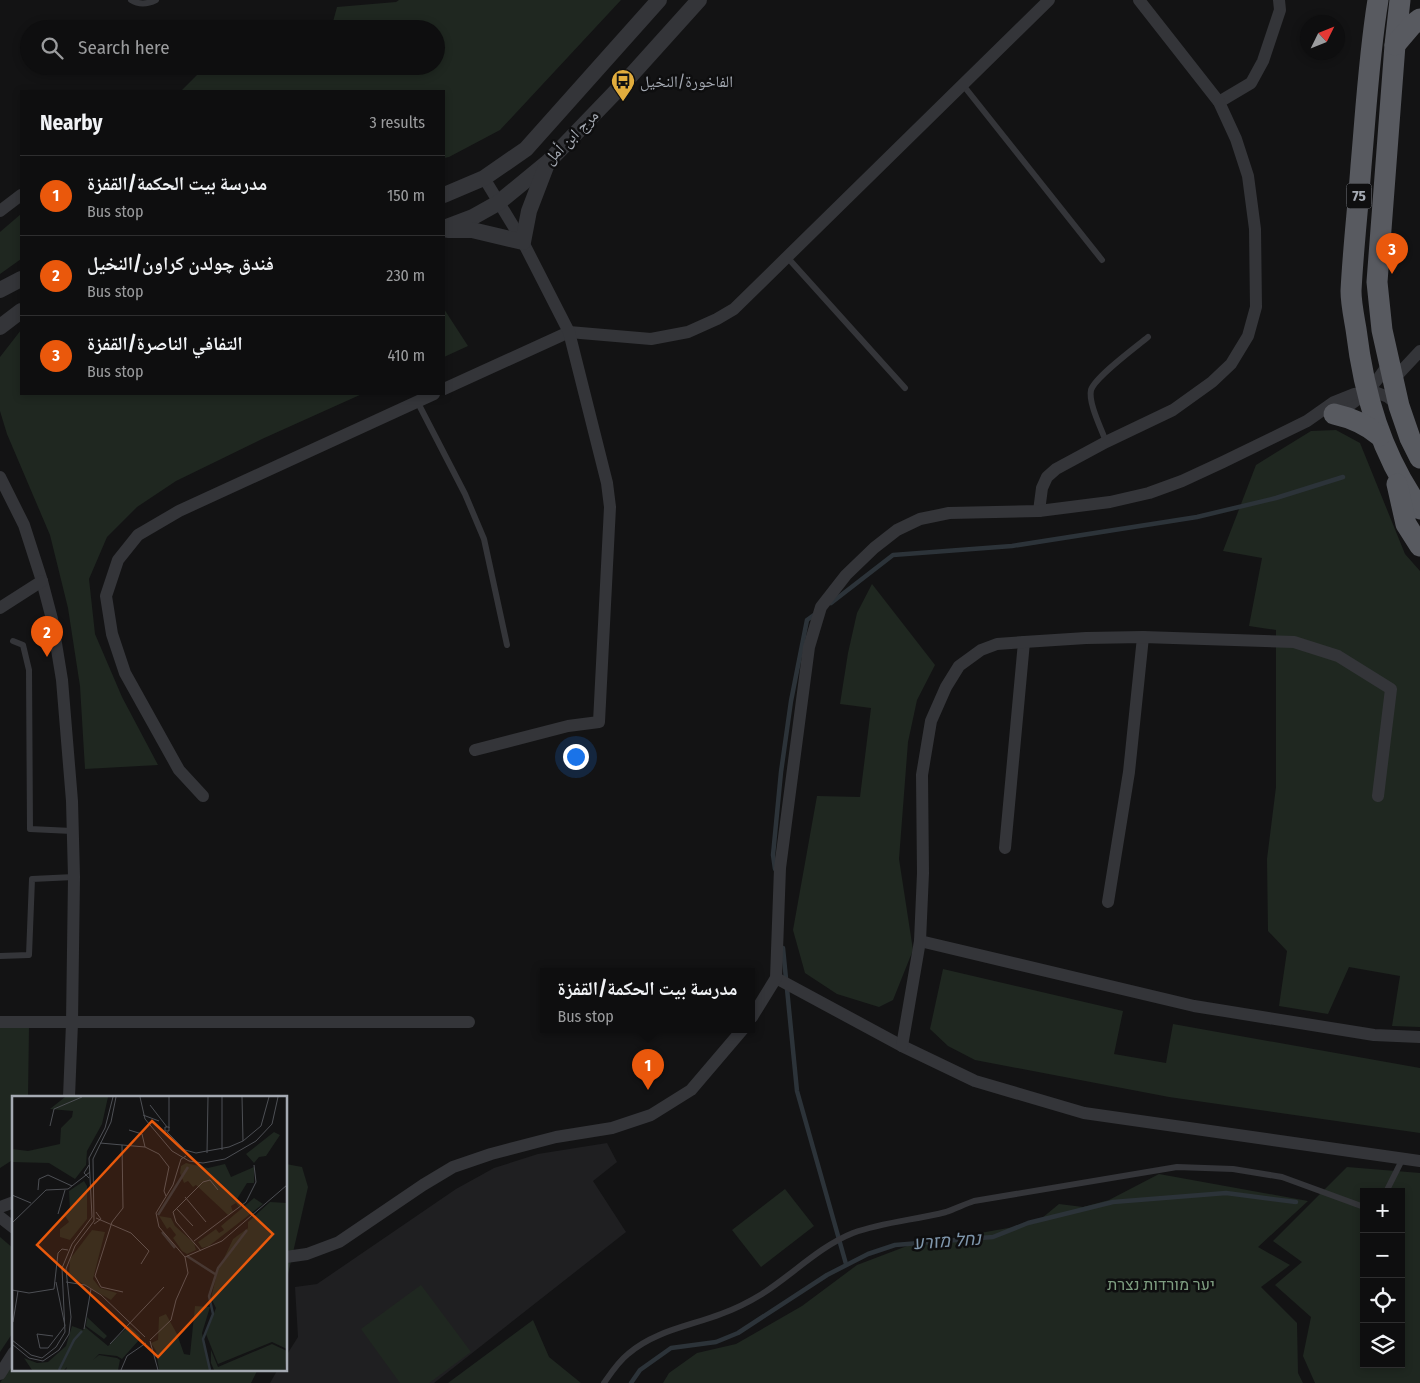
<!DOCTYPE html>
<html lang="en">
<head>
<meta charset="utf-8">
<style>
	body { margin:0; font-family:"Fira Sans Condensed","Noto Naskh Arabic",Heebo,sans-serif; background:#171718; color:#f1f3f6 }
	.controls { position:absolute; right:15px; bottom:15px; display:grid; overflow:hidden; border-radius:0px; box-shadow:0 2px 8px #0003 }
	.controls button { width:45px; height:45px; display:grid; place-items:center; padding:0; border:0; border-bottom:1px solid #2e2e2f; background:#0e0e0f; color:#f1f3f6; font:25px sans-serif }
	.compass { position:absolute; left:1300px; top:15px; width:45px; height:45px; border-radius:50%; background:#0e0e0f; box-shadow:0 2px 8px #0003; rotate:47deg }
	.you { position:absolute; left:575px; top:756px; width:18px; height:18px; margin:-12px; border:4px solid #fff; border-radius:50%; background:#1a73e8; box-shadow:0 0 0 8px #1a73e833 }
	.badge { display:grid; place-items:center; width:32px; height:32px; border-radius:50%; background:#ea580c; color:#fff; font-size:16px; font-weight:700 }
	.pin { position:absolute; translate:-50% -41px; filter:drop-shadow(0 1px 2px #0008) }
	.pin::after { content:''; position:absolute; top:26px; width:18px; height:15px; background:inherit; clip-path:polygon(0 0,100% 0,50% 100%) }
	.popup { position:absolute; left:540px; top:968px; width:215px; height:65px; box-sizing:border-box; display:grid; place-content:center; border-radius:0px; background:#0e0e0f; filter:drop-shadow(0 1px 4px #0005); font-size:16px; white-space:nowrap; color:#9b9c9e }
	.popup b { font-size:19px; color:#f1f3f6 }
	.popup::after { content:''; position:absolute; left:50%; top:100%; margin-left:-10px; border:10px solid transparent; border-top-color:#0e0e0f }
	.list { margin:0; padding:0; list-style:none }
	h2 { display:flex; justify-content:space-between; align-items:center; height:65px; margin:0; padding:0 20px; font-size:21px }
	h2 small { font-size:16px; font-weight:400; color:#9b9c9e }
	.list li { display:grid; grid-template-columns:32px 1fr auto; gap:15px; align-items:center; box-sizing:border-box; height:80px; padding:0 20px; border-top:1px solid #2e2e2f }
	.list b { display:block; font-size:19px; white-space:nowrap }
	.list p { margin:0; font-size:16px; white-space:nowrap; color:#9b9c9e }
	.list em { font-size:16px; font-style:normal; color:#9b9c9e }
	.icon { flex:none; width:28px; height:28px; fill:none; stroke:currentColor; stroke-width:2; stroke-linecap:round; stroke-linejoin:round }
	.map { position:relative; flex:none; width:1420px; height:1383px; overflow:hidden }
	.search { position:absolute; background:#0e0e0f; box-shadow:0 2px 8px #0003; left:20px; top:20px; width:425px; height:55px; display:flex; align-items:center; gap:12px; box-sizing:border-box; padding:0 18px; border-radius:28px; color:#9b9c9e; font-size:19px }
	.panel { position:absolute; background:#0e0e0f; box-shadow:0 2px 8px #0003; left:20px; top:90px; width:425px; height:305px; border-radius:0px }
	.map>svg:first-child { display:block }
	.built { fill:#1f1f21 }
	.green { fill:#1f2720; fill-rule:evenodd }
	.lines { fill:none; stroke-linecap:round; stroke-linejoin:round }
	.stream { stroke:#2c3339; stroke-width:4.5 }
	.service { stroke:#343539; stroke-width:6 }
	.minor { stroke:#343539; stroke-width:12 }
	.tertiary { stroke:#343539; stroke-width:16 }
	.trunk { stroke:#585a60; stroke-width:21 }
	.labels { text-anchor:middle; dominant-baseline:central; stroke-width:5; stroke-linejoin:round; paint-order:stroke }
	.shield { fill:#0e0e0f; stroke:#787b82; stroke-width:1 }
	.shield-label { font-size:15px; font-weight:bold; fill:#a5aab3 }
	.poi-label { font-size:16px; fill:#a5aab3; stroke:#0e0e0f; text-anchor:start }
	.street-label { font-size:16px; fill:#a5aab3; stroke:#0e0e0f }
	.park-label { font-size:16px; fill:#7e9d80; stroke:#0e0e0f }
	.water-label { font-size:18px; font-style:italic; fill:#7f96ac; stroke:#0e0e0f }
	.inset-river { fill:none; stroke:#2c3339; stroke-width:2.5 }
	.inset-road { fill:none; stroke:#4d4f54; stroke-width:1 }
	.view { fill:#e8590c; fill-opacity:0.15; stroke:#e8590c; stroke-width:2.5 }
	.inset-edge { fill:none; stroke:#a5aab3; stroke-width:2.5 }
</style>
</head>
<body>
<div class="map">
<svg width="1420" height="1383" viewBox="0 0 1420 1383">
	<rect width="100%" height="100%" fill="#131314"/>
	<!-- built -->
	<path class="built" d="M607,1143L617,1162L593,1181L626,1232L434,1383H270L278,1369H286V1356L298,1337L295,1287L317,1284L456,1189L494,1168L538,1154Z"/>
	<!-- green -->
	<g class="green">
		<path d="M399,0H621L500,130L449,157L444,158V91H181L206,66H436V29H331L337,7L396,2Z"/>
		<path d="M21,214V259L0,274V232Z"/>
		<path d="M444,309L468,346L444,357Z"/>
		<path d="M21,330V394H362L262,439L176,481L137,507L107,537L89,579L95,634L122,697L158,765L85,769L80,686L68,608L50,535L7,434L0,411V357Z"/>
		<path d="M1336,430L1360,443L1405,554L1420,571V1027L1392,1026L1400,976L1349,967L1328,1014L1279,1006L1287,951L1268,931L1267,859L1276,787V630L1249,626L1262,558L1223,551L1256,465L1311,431Z"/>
		<path d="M872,584L935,665L917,700L908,742L899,859L913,950L893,1000L879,1007L837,994L805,973L793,930L817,796L860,797L871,708L840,704L848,653L857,613Z"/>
		<path d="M943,969L1123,1011L1114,1054L1166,1063L1173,1024L1420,1068V1133L1169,1097L975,1060L948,1046L930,1029Z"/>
		<path d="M0,1025L29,1027L28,1097H14V1159L0,1168Z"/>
		<path d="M286,1164L302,1167L308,1187L286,1283Z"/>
		<path d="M1347,1167L1420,1173V1383H1315L1303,1356L1311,1317L1275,1285L1302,1262L1273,1241ZM1364,1192H1401V1364H1364Z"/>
		<path d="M1159,1174L1308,1201L1258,1247L1290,1265L1261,1287L1297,1323L1298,1373L1303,1383H663L669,1373L697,1353L736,1344L802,1306L857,1265L907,1246L1036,1223L1059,1204L1083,1207L1109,1200Z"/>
		<path d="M785,1189L814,1226L761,1267L732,1230Z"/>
		<path d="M0,1237L14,1249V1331L0,1352Z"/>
		<path d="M421,1285L471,1352L429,1383H400L361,1329Z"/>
		<path d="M533,1320L549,1357L581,1383H448Z"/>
		<path d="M14,1361V1369H258L251,1383H0Z"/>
	</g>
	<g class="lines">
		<!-- stream -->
		<g class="stream">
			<path d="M831,603L893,555L1012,546L1197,517L1276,498L1343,477"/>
			<path d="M775,869L773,855L781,772L791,701L807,620L814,615"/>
			<path d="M783,948L797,1091L846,1264"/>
			<path d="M631,1383L640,1370L671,1348L716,1342L738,1333L827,1275L868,1254L895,1245L993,1237L1028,1223L1113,1202L1226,1193L1296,1202"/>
		</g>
		<!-- service -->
		<g class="service">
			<path d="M131,0C139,5 148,4 156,0"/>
			<path d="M963,85L1102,260"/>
			<path d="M787,257L905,388"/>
			<path d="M417,401L465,494L484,539L507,645"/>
			<path d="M1106,442C1102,430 1088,403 1091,390C1095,377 1136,347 1148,337"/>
			<path d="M13,641L23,645L29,670L30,829L72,831"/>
			<path d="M0,956L29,955L32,879L74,877"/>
			<path d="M1386,1192L1403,1158"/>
			<path d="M604,1383C611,1373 618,1362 628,1354C654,1331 690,1326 721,1314C735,1309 749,1302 762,1294C792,1275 820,1246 853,1233C883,1222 915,1220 946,1212C955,1209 965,1204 974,1201L1177,1167L1233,1169L1282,1177L1364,1207"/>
		</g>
		<!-- minor -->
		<g class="minor">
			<path d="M1219,102L1251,83L1263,61L1280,10L1279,0"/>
			<path d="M0,211L21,195"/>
			<path d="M1391,382L1420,351"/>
			<path d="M444,389L569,332L651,339L688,332L717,319L734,309L1049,0"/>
			<path d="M1333,414C1359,403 1376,385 1390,361"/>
			<path d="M0,477L24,525L42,581L52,619L62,680L72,801L74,877L72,1023L69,1097"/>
			<path d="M1039,511L1042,488L1047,477L1056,469L1106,442L1173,410L1212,382L1231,364L1248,336L1256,307L1255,229L1248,176L1236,139L1219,102L1139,0"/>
			<path d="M0,608L42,581"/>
			<path d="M475,750L568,726L599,722L610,507L607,483L569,332L523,242L484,178"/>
			<path d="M203,796L179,770L125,673L112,634L106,596L118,560L138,535L179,511L434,394"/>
			<path d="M1005,848L1024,642"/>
			<path d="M1108,902L1129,772L1143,637"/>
			<path d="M920,941L1194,1006L1374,1035L1420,1037"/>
			<path d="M776,978L902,1046L975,1081L1084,1113L1420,1161"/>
			<path d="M752,1017L776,978L780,868L809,647L821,607L846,575L874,548L897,530L920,519L949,513L1039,511L1110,502L1149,493L1182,481L1223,462L1307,421L1334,402L1354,394L1375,392L1388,397L1398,405"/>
			<path d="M0,1022H469"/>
			<path d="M902,1046L920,941L923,873L922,775L931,721L946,687L959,666L981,650L997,644L1024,642L1086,638L1143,637L1294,642L1338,656L1391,689L1378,796"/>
			<path d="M0,1207L14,1202"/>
			<path d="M0,1217L14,1228"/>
			<path d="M286,1257L307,1254L339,1242L423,1185L453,1167L491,1154L556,1137L612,1128L651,1115L691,1090L743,1029"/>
			<path d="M0,1374L14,1352"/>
		</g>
		<!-- tertiary -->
		<g class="tertiary">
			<path d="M444,195L484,178L526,149L659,0"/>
			<path d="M444,228L473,217L498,203L548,162L626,81L699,0"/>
			<path d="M448,230H472L523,242L529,211L547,164"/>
			<path d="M0,290L21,279"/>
			<path d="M0,327L21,311"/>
		</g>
		<!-- trunk -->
		<g class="trunk">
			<path d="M1378,0C1369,55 1366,110 1361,166C1358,208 1353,250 1351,291C1351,303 1354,317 1356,329C1364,395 1381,454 1420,509"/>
			<path d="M1400,0L1395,45L1377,282L1382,330L1399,406L1410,438L1420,458"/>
			<path d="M1395,45L1412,25L1420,19"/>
			<path d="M1334,414C1352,418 1366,424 1380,436"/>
			<path d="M1397,484L1406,524L1420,546"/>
		</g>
	</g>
	<!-- icons -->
	<defs>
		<g id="bus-pin" transform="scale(1.25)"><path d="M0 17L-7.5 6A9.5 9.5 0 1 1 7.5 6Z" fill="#e2ad3d" stroke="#0e0e0f"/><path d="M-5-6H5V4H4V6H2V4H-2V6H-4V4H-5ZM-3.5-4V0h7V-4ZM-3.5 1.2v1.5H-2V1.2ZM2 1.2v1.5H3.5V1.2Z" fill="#111"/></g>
	</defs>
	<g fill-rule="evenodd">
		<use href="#bus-pin" x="623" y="81"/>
	</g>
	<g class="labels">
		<!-- shield labels -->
		<rect class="shield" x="1346.5" y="183.5" width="25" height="25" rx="4"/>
		<g class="shield-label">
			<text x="1359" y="196">75</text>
		</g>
		<!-- poi labels -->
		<g class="poi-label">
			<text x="640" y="81">الفاخورة/النخيل</text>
		</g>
		<!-- street labels -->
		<g class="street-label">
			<text transform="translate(571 137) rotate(-45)">مرج ابن أمل</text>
		</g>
		<!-- park labels -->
		<g class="park-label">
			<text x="1161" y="1284">יער מורדות נצרת</text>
		</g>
		<!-- water labels -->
		<g class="water-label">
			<text transform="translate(947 1241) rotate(-4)">נחל מזרע</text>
		</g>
	</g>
	<!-- overview -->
	<g transform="translate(12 1096)">
		<rect width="275" height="275" fill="#131314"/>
		<path d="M53,1H96L90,28L75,55L74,69L63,83L37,67L0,66V53L16,55L48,48L49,32L60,21L61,15L38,13ZM262,36L268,39L254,60L247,61L242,67L234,58ZM174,67L196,72L213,68L219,81L242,71V87H235L225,103L231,108L227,111L224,107L219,110L221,116L216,119L184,89L181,91L176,85L172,87L168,77L169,70ZM72,85L75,90V123L58,144L48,141V133L57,126L53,120L58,115L57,95ZM242,102L251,108L197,150L190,152L186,146L204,133L207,137L212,134L209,130ZM258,106L275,107V253L260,246L206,268L194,238L204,212L199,202L205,177L221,143L236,132V126ZM147,120L159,122L163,130L182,147L184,154L175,158L170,155L161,142L164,139L158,131L155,133ZM80,134L93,136L81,183L88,192L105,197L99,204L57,180L58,163ZM183,210L198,211L190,237L198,274H147L144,255L139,247L146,244L147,221L154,218L165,238L172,258L178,259ZM75,221L95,240L92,243L74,230ZM60,230L71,234L73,231L96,250L117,230L128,240L127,244L110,263L105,260L87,258L81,264L87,259L105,262L108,264L106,274H54L55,271L52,274H20L12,262L25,267L36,266L54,250ZM260,248L275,255L273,274H202L199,267V254L206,271Z" fill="#1f2720"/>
		<path class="inset-river" d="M146,119L176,71M150,136L163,152M175,160L203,178M47,274L62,244L70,235M198,274L191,243L201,218L197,200L206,172L235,134"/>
		<path class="inset-road" d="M128,1L133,23L160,55L177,65L191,67L213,63L244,45L260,28L266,1M230,1L231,45M138,9L155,31M131,19L147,25M38,30L42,13L70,1M153,31H157V35H153ZM157,32V1M117,34L130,38L133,51M155,36L173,54L184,57L217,51L231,45L249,30L257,1M88,47L133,51L147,58L157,71L152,95L154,100M110,49L111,112L100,126L83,180L89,191L111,196M210,54V1M195,57L196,1M77,69L72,77L77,82M26,94L27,83L36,79L60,90M0,99L19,107M173,101L194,126M164,112L181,130M46,118L53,94M84,122L119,137L137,155L129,168M0,127L34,94L56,93L78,76M82,128L89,123L84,116M182,145L234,106L244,86L242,69M189,155L164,126L161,116L191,86L198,84L206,94M173,161L210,145L275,89M54,186L73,189L89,199L133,241M0,194L17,197L42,193L46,157L50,153L56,154M1,226L6,195M72,233L79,193M41,240L25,238L28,252H36L53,230L44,186M0,244L19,259L30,262L44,251L53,236L50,172L60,148L80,121L77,62L93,32L101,1M138,244L159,224L164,204L176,177L173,161L147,131L144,117L161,89L169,63L174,60M138,245L146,274M0,248L17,262L31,265L47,254L57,238L59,221L54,173L63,150L82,125L81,63L99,26L104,1M98,248L152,191M109,274L115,260L134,247"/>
		<path class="view" d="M140,25L261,138L146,261L25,149Z"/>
		<rect width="275" height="275" class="inset-edge"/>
	</g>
</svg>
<div class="controls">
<button>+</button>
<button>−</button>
<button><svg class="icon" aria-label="locate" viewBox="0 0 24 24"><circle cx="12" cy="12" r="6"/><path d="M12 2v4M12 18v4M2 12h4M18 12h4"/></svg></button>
<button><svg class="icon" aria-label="layers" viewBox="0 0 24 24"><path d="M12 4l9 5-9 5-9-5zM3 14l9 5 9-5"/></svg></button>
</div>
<svg class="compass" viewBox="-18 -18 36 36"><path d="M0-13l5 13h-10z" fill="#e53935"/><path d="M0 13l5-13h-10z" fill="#9b9c9e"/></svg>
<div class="you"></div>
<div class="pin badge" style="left:648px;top:1090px">1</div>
<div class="popup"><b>مدرسة بيت الحكمة/القفزة</b>Bus stop</div>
<div class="pin badge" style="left:47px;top:657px">2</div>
<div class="pin badge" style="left:1392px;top:274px">3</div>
<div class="search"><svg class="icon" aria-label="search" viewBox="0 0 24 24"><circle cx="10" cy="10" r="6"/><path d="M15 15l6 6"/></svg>Search here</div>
<section class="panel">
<h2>Nearby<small>3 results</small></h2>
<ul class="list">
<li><span class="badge">1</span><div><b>مدرسة بيت الحكمة/القفزة</b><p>Bus stop</p></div><em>150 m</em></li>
<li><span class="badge">2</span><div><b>فندق چولدن كراون/النخيل</b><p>Bus stop</p></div><em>230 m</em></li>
<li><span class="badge">3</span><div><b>التفافي الناصرة/القفزة</b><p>Bus stop</p></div><em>410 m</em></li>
</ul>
</section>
</div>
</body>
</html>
